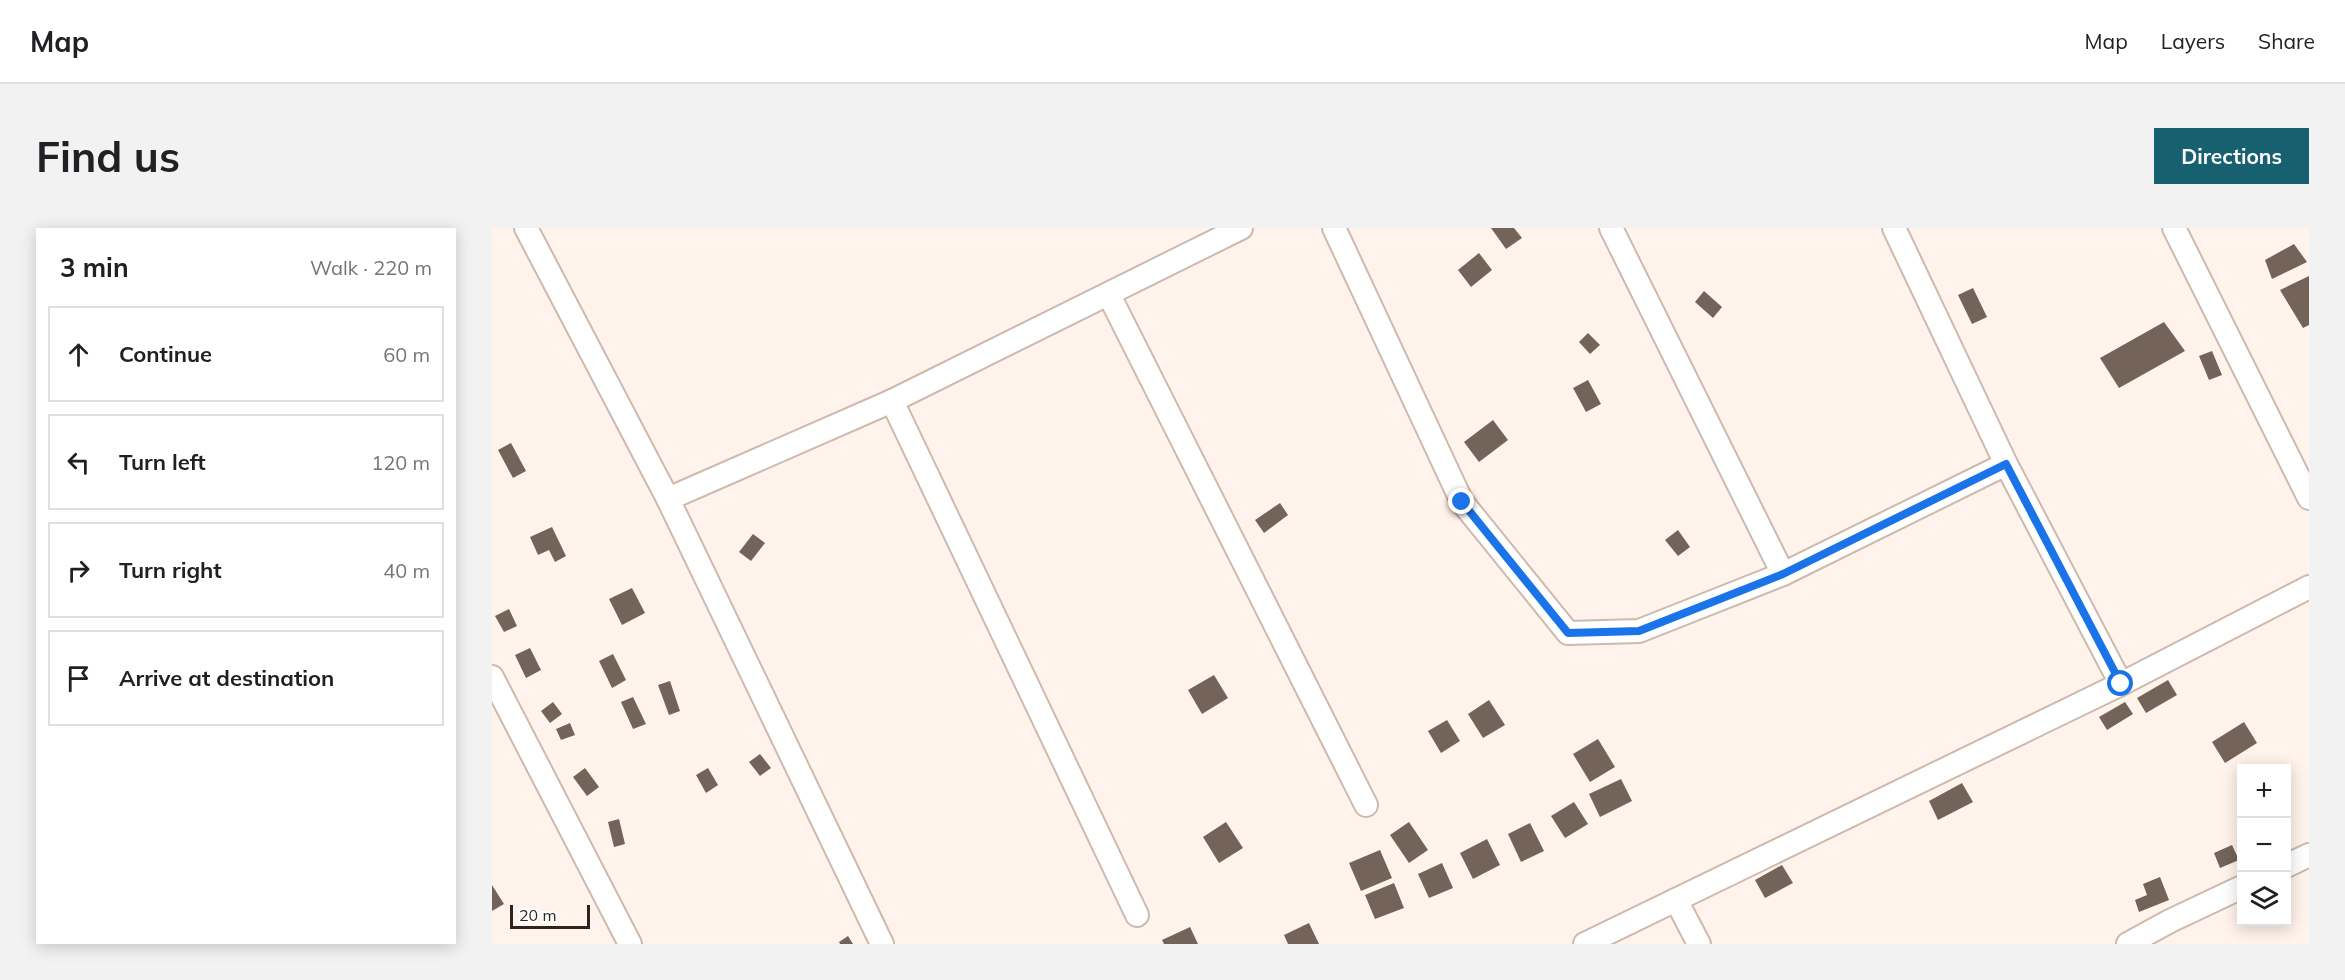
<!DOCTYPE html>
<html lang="en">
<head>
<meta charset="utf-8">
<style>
	body { margin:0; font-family:Mulish,sans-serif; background:#f2f2f2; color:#202124 }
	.controls { position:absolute; right:18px; bottom:18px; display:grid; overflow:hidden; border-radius:0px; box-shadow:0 3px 15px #0003 }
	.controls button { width:54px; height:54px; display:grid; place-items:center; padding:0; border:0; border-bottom:2px solid #e0e0e0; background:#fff; color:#202124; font:30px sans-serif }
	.scale { position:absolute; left:18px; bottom:15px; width:80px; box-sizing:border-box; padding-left:6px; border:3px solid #2c241f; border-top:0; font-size:16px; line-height:21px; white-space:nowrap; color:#2c241f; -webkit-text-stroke:4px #fff; paint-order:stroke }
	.stop { position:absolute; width:18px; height:18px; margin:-14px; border:4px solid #1a73e8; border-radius:50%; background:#fff }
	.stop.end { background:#1a73e8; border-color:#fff; box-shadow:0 2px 6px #0008 }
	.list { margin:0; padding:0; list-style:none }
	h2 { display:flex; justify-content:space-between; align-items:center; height:78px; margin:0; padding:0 24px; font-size:26px }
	h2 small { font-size:20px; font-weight:400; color:#757577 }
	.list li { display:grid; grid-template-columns:39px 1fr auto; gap:18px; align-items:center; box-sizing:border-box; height:96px; margin:0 12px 12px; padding:0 12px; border:2px solid #e0e0e0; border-radius:0px }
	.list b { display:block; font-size:22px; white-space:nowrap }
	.list em { font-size:20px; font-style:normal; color:#757577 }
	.icon { flex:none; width:33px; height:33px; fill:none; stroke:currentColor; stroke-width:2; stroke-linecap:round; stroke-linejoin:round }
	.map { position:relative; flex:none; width:1817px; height:716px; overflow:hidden; border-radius:0px }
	header { display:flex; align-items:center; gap:36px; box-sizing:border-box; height:84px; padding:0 30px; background:#fff; border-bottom:2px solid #e0e0e0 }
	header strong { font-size:28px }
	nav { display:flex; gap:33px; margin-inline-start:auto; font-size:21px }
	.intro { display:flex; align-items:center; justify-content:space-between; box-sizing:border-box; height:144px; padding:0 36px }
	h1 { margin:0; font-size:42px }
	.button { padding:15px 27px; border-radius:0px; background:#17606f; color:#fff; font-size:21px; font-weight:700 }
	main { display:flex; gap:36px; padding:0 36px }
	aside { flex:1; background:#fff; border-radius:0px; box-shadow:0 3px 15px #0003 }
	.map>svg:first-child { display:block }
	.building { fill:#746358 }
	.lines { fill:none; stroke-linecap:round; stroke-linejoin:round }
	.minor-casing { stroke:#cdbaad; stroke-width:26 }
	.minor { stroke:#fff; stroke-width:22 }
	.route { stroke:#1a73e8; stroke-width:8 }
</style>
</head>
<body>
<header>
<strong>Map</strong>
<nav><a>Map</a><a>Layers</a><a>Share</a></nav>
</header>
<div class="intro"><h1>Find us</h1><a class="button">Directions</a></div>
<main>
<aside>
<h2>3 min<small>Walk · 220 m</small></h2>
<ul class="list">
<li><svg class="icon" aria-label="ahead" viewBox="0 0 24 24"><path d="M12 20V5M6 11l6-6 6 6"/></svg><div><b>Continue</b></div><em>60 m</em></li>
<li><svg class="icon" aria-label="left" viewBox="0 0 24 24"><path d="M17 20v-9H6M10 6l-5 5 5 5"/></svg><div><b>Turn left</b></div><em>120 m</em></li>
<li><svg class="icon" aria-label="right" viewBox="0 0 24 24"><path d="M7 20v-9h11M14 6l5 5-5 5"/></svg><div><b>Turn right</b></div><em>40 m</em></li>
<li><svg class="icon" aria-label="arrive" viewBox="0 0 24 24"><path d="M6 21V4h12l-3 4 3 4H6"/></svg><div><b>Arrive at destination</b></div></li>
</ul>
</aside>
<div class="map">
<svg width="1817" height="716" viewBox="0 0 1817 716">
	<rect width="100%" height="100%" fill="#fff3eb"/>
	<!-- building -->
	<g class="building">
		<path d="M999,0H1022L1030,10L1014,21Z"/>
		<path d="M1802,16L1815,34L1780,51L1773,32Z"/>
		<path d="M987,25L1000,42L979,59L966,42Z"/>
		<path d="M1817,48V97L1811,100L1788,62Z"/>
		<path d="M1481,60L1495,89L1480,96L1466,67Z"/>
		<path d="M1212,63L1230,79L1221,90L1203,74Z"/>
		<path d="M1672,94L1693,123L1627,160L1608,130Z"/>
		<path d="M1096,105L1108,117L1098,126L1087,114Z"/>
		<path d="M1720,123L1730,147L1717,152L1707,128Z"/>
		<path d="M1096,152L1109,176L1094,184L1081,160Z"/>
		<path d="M1001,192L1016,212L987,234L972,214Z"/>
		<path d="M19,215L34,243L21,250L6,222Z"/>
		<path d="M788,275L796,287L772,305L763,292Z"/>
		<path d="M60,299L74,328L63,334L57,322L46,327L38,309Z"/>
		<path d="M1186,302L1198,319L1186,328L1173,312Z"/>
		<path d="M261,306L273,315L259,333L247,324Z"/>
		<path d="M140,360L153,385L130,397L117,371Z"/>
		<path d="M17,381L25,398L12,404L3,388Z"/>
		<path d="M38,420L49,442L34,450L23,427Z"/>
		<path d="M121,426L134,452L120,460L107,433Z"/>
		<path d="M722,447L736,470L710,486L696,462Z"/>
		<path d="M1676,452L1685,467L1654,485L1645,470Z"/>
		<path d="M178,453L188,483L177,487L166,457Z"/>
		<path d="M141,469L154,496L141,501L129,474Z"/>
		<path d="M997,472L1013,497L991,510L976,486Z"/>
		<path d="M61,474L70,486L58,495L49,483Z"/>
		<path d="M1633,474L1641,486L1615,502L1607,489Z"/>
		<path d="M955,492L968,513L949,525L936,503Z"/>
		<path d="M1752,494L1765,515L1733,535L1720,514Z"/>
		<path d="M78,495L83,507L69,512L64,501Z"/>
		<path d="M1106,511L1123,539L1098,554L1081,526Z"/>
		<path d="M268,526L279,540L268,548L257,534Z"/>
		<path d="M93,540L107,559L95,568L81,549Z"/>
		<path d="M216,540L226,557L214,565L204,547Z"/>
		<path d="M1129,551L1140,573L1108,589L1097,566Z"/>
		<path d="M1470,555L1481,574L1446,592L1437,573Z"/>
		<path d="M1082,574L1096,596L1073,610L1059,588Z"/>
		<path d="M127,591L133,616L122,619L116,594Z"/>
		<path d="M734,594L751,620L727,635L711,609Z"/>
		<path d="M917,594L936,622L917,635L898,607Z"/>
		<path d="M1038,595L1052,623L1029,634L1016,606Z"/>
		<path d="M995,611L1008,637L981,651L968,625Z"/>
		<path d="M1740,617L1747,632L1728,640L1722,625Z"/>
		<path d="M888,622L900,650L869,663L857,635Z"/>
		<path d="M950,635L961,660L937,670L926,646Z"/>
		<path d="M1290,637L1301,655L1273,670L1263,652Z"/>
		<path d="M1668,649L1677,672L1647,684L1643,672L1655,667L1651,656Z"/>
		<path d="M902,655L912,680L883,691L873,667Z"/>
		<path d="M0,657L12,676L0,683Z"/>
		<path d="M817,695L827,716H796L792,707Z"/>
		<path d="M698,699L706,716H672L670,712Z"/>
		<path d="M356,708L361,716H348L347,714Z"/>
	</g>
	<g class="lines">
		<!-- minor casing -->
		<g class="minor-casing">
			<g id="minor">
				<path d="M34,0L176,271L390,716"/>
				<path d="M842,0L970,274L1076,405L1147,403L1291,346L1514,236"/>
				<path d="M1119,0L1291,346"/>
				<path d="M1402,0L1514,236L1629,456"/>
				<path d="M1682,0L1817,270"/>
				<path d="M617,67L874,577"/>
				<path d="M400,173L645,687"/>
				<path d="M176,271L400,173L749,0"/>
				<path d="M0,449L138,716"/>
				<path d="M1794,638L1817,627"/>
				<path d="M1184,672L1207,716"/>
				<path d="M1093,716L1629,456L1817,359"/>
				<path d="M1636,716L1678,693L1750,659"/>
			</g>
		</g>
		<!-- minor -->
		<use href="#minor" class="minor"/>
	</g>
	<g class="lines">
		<!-- route -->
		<path class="route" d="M970,274L1076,405L1147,403L1291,346L1514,236L1629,456"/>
	</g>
</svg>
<div class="controls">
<button>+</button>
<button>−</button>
<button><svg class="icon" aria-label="layers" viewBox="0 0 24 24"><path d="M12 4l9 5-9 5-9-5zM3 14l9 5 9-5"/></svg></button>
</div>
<div class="scale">20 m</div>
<div class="stop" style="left:1629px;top:456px"></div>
<div class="stop end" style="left:970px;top:274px"></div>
</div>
</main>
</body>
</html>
